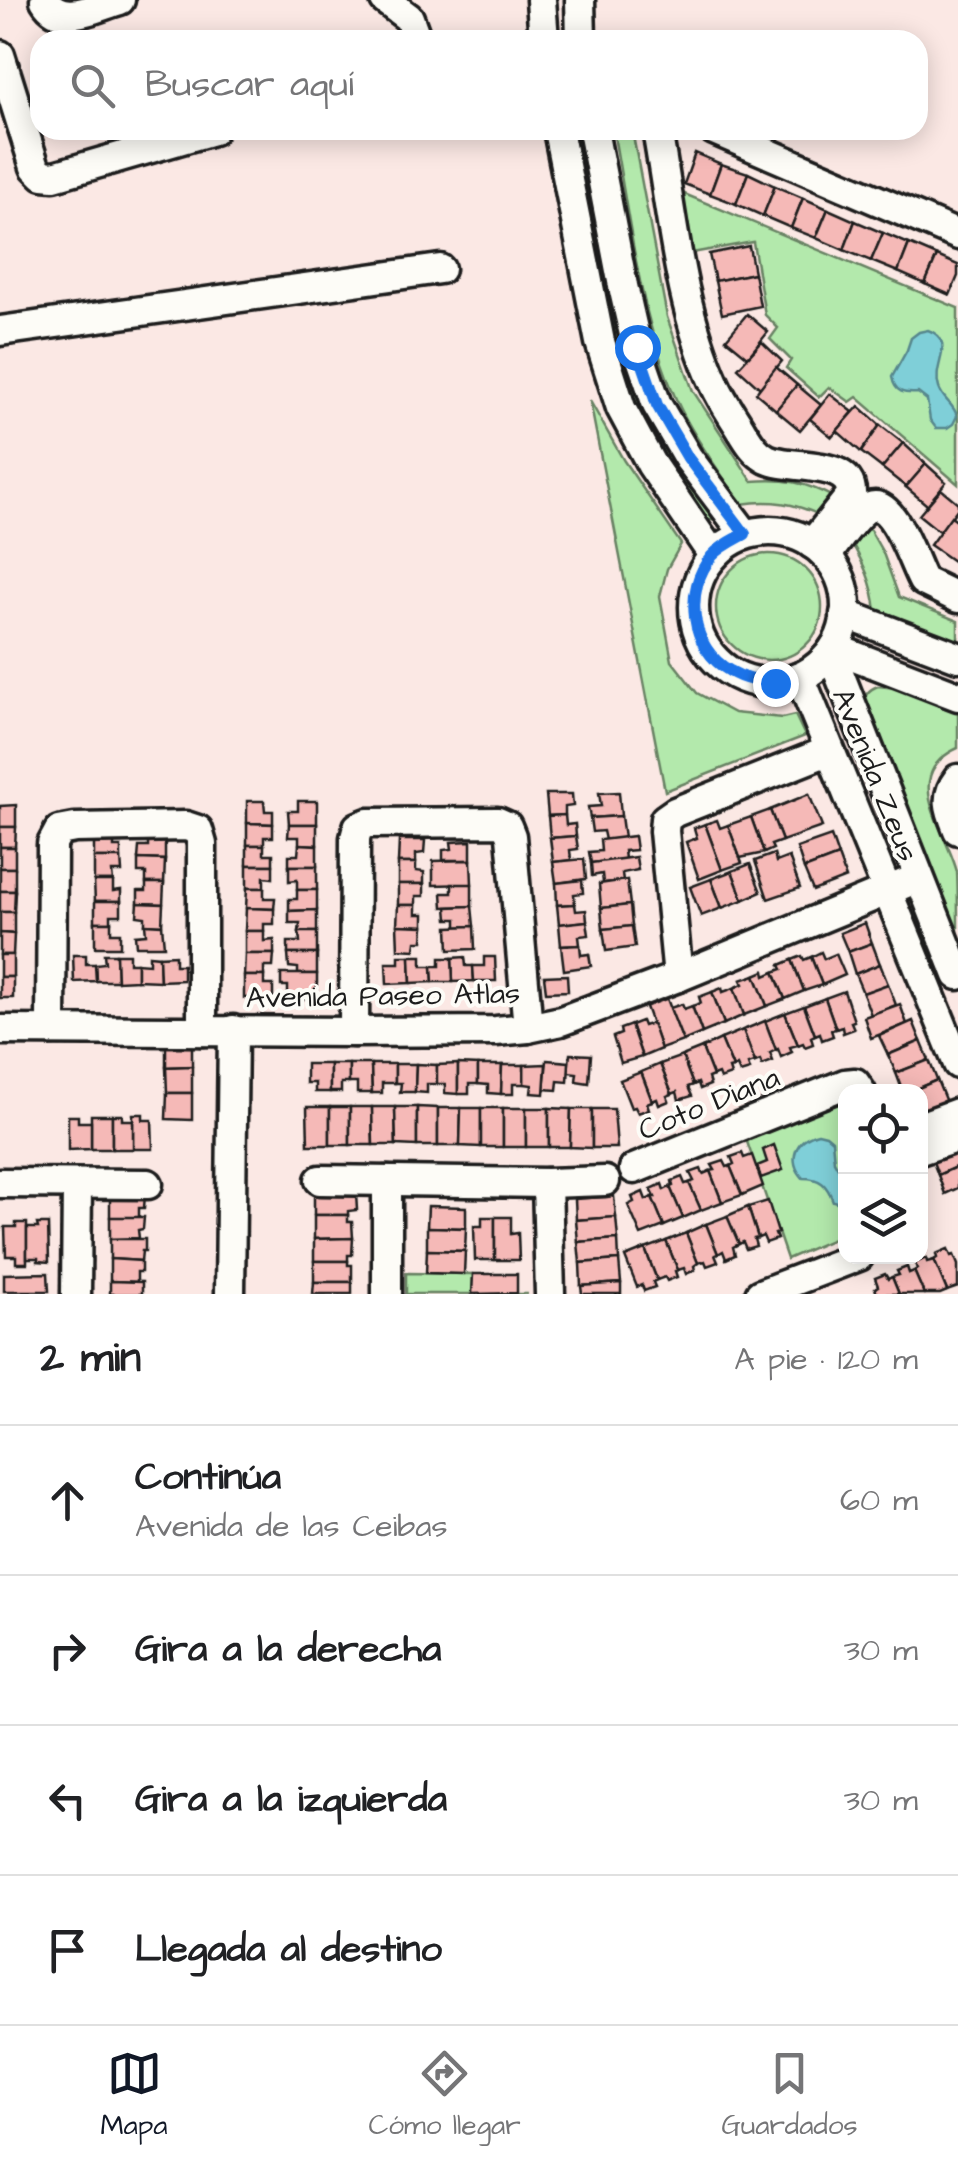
<!DOCTYPE html>
<html lang="es">
<head>
<meta charset="utf-8">
<style>
	body { margin:0; font-family:"Architects Daughter",sans-serif; background:#f6f6f6; color:#202124 }
	.controls { position:absolute; right:30px; bottom:30px; display:grid; overflow:hidden; border-radius:20px; box-shadow:0 5px 25px #0003 }
	.controls button { width:90px; height:90px; display:grid; place-items:center; padding:0; border:0; border-bottom:2px solid #e0e0e0; background:#fff; color:#202124; font:50px sans-serif }
	.stop { position:absolute; width:30px; height:30px; margin:-22px; border:8px solid #1a73e8; border-radius:50%; background:#fff }
	.stop.end { background:#1a73e8; border-color:#fff; box-shadow:0 2px 10px #0008 }
	.list { margin:0; padding:0; list-style:none }
	h2 { display:flex; justify-content:space-between; align-items:center; height:130px; margin:0; padding:0 40px; font-size:42px }
	h2 small { font-size:32px; font-weight:400; color:#757577 }
	.list li { display:grid; grid-template-columns:65px 1fr auto; gap:30px; align-items:center; box-sizing:border-box; height:150px; padding:0 40px; border-top:2px solid #e0e0e0 }
	.list b { display:block; font-size:38px; white-space:nowrap }
	.list p { margin:0; font-size:32px; white-space:nowrap; color:#757577 }
	.list em { font-size:32px; font-style:normal; color:#757577 }
	.icon { flex:none; width:55px; height:55px; fill:none; stroke:currentColor; stroke-width:2; stroke-linecap:round; stroke-linejoin:round }
	.map { position:relative; flex:none; width:958px; height:1294px; overflow:hidden }
	.search { position:absolute; background:#fff; box-shadow:0 5px 25px #0003; left:30px; right:30px; top:30px; height:110px; display:flex; align-items:center; gap:25px; box-sizing:border-box; padding:0 35px; border-radius:30px; color:#757577; font-size:38px }
	.sheet { height:730px; background:#fff }
	nav { display:flex; justify-content:space-around; align-items:center; box-sizing:border-box; height:140px; border-top:2px solid #e0e0e0; background:#fff; font-size:28px; color:#757577 }
	nav a { display:grid; justify-items:center; gap:5px }
	nav .on { color:#111827 }
	.map>svg:first-child { display:block }
	.green { fill:#b3e9ac; stroke:#688264; stroke-width:2.5 }
	.water { fill:#7fcfd8; stroke:#57878d; stroke-width:2.5 }
	.building { fill:#f5b9b7; stroke:#1c1c1c; stroke-width:2.5 }
	.lines { fill:none; stroke-linecap:round; stroke-linejoin:round }
	.minor-casing { stroke:#1c1c1c; stroke-width:35 }
	.minor { stroke:#fdfcf7; stroke-width:28 }
	.route { stroke:#1a73e8; stroke-width:12 }
	.labels { text-anchor:middle; dominant-baseline:central; stroke-width:8; stroke-linejoin:round; paint-order:stroke }
	.street-label { font-size:30px; fill:#1c1c1c; stroke:#fdfcf7 }
</style>
</head>
<body>
<div class="map">
<svg width="958" height="1294" viewBox="0 0 958 1294">
	<rect width="100%" height="100%" fill="#fbe8e4"/>
	<filter id="ink" filterUnits="userSpaceOnUse"><feTurbulence type="fractalNoise" baseFrequency=".01" numOctaves="2"/><feDisplacementMap in="SourceGraphic" scale="20" xChannelSelector="R" yChannelSelector="G"/><feConvolveMatrix kernelMatrix="1 2 1 2 8 2 1 2 1" color-interpolation-filters="sRGB"/></filter>
	<g filter="url(#ink)">
		<!-- green -->
		<g class="green">
			<path d="M573,130H582L620,336L644,403L714,518L708,522C686,489 661,455 643,419C601,337 589,221 573,130Z"/>
			<path d="M613,130H632L667,317L693,391L752,481C785,478 804,482 833,497L822,516C794,503 771,499 741,504C719,470 693,437 676,399C639,315 630,220 613,130Z"/>
			<path d="M682,193L958,308V484L857,397L850,402L829,387L819,397L786,368L791,360L770,339L778,328L765,315L753,242L692,253Z"/>
			<path d="M590,401L624,461L681,544L667,569L660,596L672,661L697,693L734,713L782,718L795,715L805,736L665,791Z"/>
			<path d="M866,523L883,553L899,597L958,621V645L876,611C873,583 864,564 850,540Z"/>
			<circle cx="769" cy="607" r="53"/>
			<path d="M878,686L896,688L958,712V748C898,775 947,831 957,872C958,891 958,915 958,935L864,704C865,694 868,690 878,686Z"/>
			<path d="M846,1097L845,1234L787,1259L744,1133Z"/>
			<path d="M406,1273L473,1274V1294H528H406Z"/>
		</g>
		<!-- water -->
		<g class="water">
			<path d="M928,330C958,341 931,365 939,388C943,400 954,404 957,416L953,424L947,428H936L930,420L927,400L918,393C904,394 895,393 892,377L907,350L911,338L919,332Z"/>
			<path d="M818,1133L826,1135L832,1140L834,1161L845,1180V1202L840,1203L833,1201C827,1185 821,1178 803,1178C787,1160 795,1139 818,1133Z"/>
		</g>
		<!-- building -->
		<g class="building">
			<path d="M695,153L721,164L710,194L684,184Z"/>
			<path d="M721,164L748,173L736,204L710,194Z"/>
			<path d="M748,173L775,186L763,216L736,204Z"/>
			<path d="M775,186L803,198L791,228L763,216Z"/>
			<path d="M803,198L828,209L816,238L791,228Z"/>
			<path d="M828,209L855,221L844,250L816,238Z"/>
			<path d="M855,221L883,233L871,261L844,250Z"/>
			<path d="M883,233L909,244L898,272L871,261Z"/>
			<path d="M909,244L937,256L925,284L898,272Z"/>
			<path d="M749,246L754,273L715,281L709,254Z"/>
			<path d="M937,256L958,265V276L950,295L925,284Z"/>
			<path d="M754,273L760,306L722,314L715,281Z"/>
			<path d="M747,314L768,332L748,357L726,339Z"/>
			<path d="M762,342L782,361L760,388L738,368Z"/>
			<path d="M776,367L797,385L776,410L756,393Z"/>
			<path d="M797,385L821,405L800,430L776,410Z"/>
			<path d="M830,394L853,412L832,437L810,419Z"/>
			<path d="M859,406L880,425L861,452L837,431Z"/>
			<path d="M880,425L903,443L882,468L861,452Z"/>
			<path d="M903,443L926,464L906,487L882,468Z"/>
			<path d="M926,464L946,482L927,505L906,487Z"/>
			<path d="M941,489L958,503V508L940,532L919,515Z"/>
			<path d="M951,516L958,521V554L953,561L930,545Z"/>
			<path d="M619,792L621,816L590,818L588,807L601,806L599,793Z"/>
			<path d="M546,794H572L573,806L565,807V815L548,816Z"/>
			<path d="M809,794L822,827L782,841L770,810Z"/>
			<path d="M247,801H264L265,811H273V824L247,823Z"/>
			<path d="M298,801H317V824H289L288,811H298Z"/>
			<path d="M16,805V827H0V806Z"/>
			<path d="M770,810L782,841L771,845L773,849L764,853L751,817Z"/>
			<path d="M565,815L566,825L575,824L576,836L550,838L548,816Z"/>
			<path d="M621,816L624,838L605,840L603,831L592,832L590,818Z"/>
			<path d="M751,817L764,853L740,858L728,825Z"/>
			<path d="M717,820L720,828L728,825L742,863L722,870L705,824Z"/>
			<path d="M247,823L273,824V837H264V845H247Z"/>
			<path d="M289,824H317V845L299,844V837H288Z"/>
			<path d="M705,824L722,870L699,879L686,842L697,838L694,828Z"/>
			<path d="M0,827H16L15,847H0Z"/>
			<path d="M576,836L578,849L570,850L571,860L553,862L550,838Z"/>
			<path d="M634,836L636,850L624,851L625,859L591,863L589,852L601,851L600,840Z"/>
			<path d="M831,836L838,856L804,869L797,848Z"/>
			<path d="M94,837H114V847H121V858H94Z"/>
			<path d="M148,838H165V860L138,859L139,847H148Z"/>
			<path d="M399,840H425L424,853L416,854V863H398Z"/>
			<path d="M471,841V860H443V850L452,849L451,842Z"/>
			<path d="M299,844L317,845V866H289V855H298Z"/>
			<path d="M247,845H264V854H273V865H247Z"/>
			<rect x="0" y="847" width="15" height="21"/>
			<path d="M774,854L776,862L789,857L800,888L768,899L755,861Z"/>
			<path d="M838,856L846,878L813,891L804,869Z"/>
			<path d="M636,857L638,870L622,873L623,881L603,883L602,874L592,876L591,863Z"/>
			<path d="M94,858H121L122,872H112L113,881H94Z"/>
			<path d="M138,859L165,860L164,883H146V873H138Z"/>
			<path d="M584,859L586,879L556,883L553,862Z"/>
			<path d="M471,860L472,884L433,885V861Z"/>
			<path d="M398,863H416V871L424,872V884H398Z"/>
			<path d="M750,864L761,892L743,900L732,871Z"/>
			<path d="M247,865H273V878L264,877V888H247Z"/>
			<path d="M289,866H317V890H297V880L289,881Z"/>
			<rect x="0" y="868" width="15" height="23"/>
			<path d="M732,871L743,900L722,908L711,879Z"/>
			<path d="M711,879L722,908L701,916L690,887Z"/>
			<path d="M582,880L583,893L574,894L575,904L557,905L556,883Z"/>
			<path d="M627,880L630,905L601,908L599,884Z"/>
			<path d="M94,881H113V891L121,890V901H95Z"/>
			<path d="M146,883H164L163,904L138,903V891H146Z"/>
			<path d="M398,884H424V896H416V905H398Z"/>
			<path d="M452,884H472V906L443,907L442,893H452Z"/>
			<path d="M247,888H264V898H275L274,909L246,908Z"/>
			<path d="M297,890H317V910L289,911V899H297Z"/>
			<path d="M0,891H15L14,912H0Z"/>
			<path d="M95,901H121V915H111V922H95Z"/>
			<path d="M138,903L163,904L162,925L145,924V917L137,916Z"/>
			<path d="M575,904L576,911L586,910L587,921L559,924L557,905Z"/>
			<path d="M398,905H416V914H424V926L397,925Z"/>
			<path d="M630,905L632,926L603,929L601,908Z"/>
			<path d="M472,906L474,926L457,927V919H448L447,907Z"/>
			<path d="M246,908L274,909V924H264V931H245Z"/>
			<path d="M317,910V932H299L300,923H289V911Z"/>
			<path d="M0,912H14V934L0,933Z"/>
			<path d="M587,921L589,935L579,936L580,945L561,946L559,924Z"/>
			<path d="M95,922H111V933H120V947H95Z"/>
			<path d="M865,923L872,943L848,952L840,933Z"/>
			<path d="M145,924L162,925L164,946H136L135,935L146,934Z"/>
			<path d="M397,925L424,926L423,941H416L415,950L398,949Z"/>
			<path d="M474,926L475,949L449,950L448,927Z"/>
			<path d="M632,926L635,947L606,951L603,929Z"/>
			<path d="M245,931H264V941L274,940V954H245Z"/>
			<path d="M299,932H317V954H288V942H300Z"/>
			<path d="M0,933L14,934L13,955H0Z"/>
			<path d="M872,943L880,964L855,974L848,952Z"/>
			<path d="M580,945L581,955L589,954L591,966L564,970L561,946Z"/>
			<path d="M821,952L824,959L836,954L845,975L822,985L811,957Z"/>
			<path d="M104,954H116L117,981H96L95,964L105,963Z"/>
			<path d="M116,954H129V963H137V980L117,981Z"/>
			<path d="M245,954H274L273,967H264V976H244Z"/>
			<path d="M288,954H317V974H298V968L289,967Z"/>
			<rect x="0" y="955" width="13" height="22"/>
			<path d="M73,955H86V964H95L96,981L74,982Z"/>
			<path d="M149,955L159,956L160,981L137,980V963L149,964Z"/>
			<path d="M175,955V965H183V980L160,981L159,956Z"/>
			<path d="M399,956H410L411,983L387,984L386,963H399Z"/>
			<path d="M410,956H422V966H432L433,982L411,983Z"/>
			<path d="M802,956L804,960L811,957L822,985L804,991L792,960Z"/>
			<path d="M465,957L466,966H473L474,981L453,982L452,958Z"/>
			<path d="M484,957H495L496,981H474L473,966H484Z"/>
			<path d="M440,958H452L453,982H433L432,966H440Z"/>
			<path d="M792,960L804,991L785,999L774,972L782,969L780,965Z"/>
			<path d="M880,964L888,984L863,993L855,974Z"/>
			<path d="M764,971L765,976L774,972L785,999L767,1006L755,975Z"/>
			<path d="M281,974H317V999H288V986H281Z"/>
			<path d="M567,975L568,991L546,992L544,976Z"/>
			<path d="M755,975L767,1006L744,1015L734,988L743,984L741,980Z"/>
			<path d="M244,976H264V985H273V997L244,998Z"/>
			<rect x="0" y="977" width="13" height="21"/>
			<path d="M888,984L896,1005L871,1015L863,993Z"/>
			<path d="M722,988L723,992L734,988L744,1015L724,1024L712,992Z"/>
			<path d="M844,991L854,1021L851,1022L854,1029L843,1033L842,1027L836,1029L825,998Z"/>
			<path d="M712,992L724,1024L702,1033L692,1006L701,1003L699,997Z"/>
			<path d="M666,996L683,1041L661,1049L645,1004Z"/>
			<path d="M825,998L836,1029L831,1030L833,1036L822,1040L820,1033L815,1035L804,1006Z"/>
			<path d="M682,1004L684,1009L692,1006L702,1033L683,1041L670,1008Z"/>
			<path d="M900,1004L907,1024L871,1038L864,1017Z"/>
			<path d="M804,1006L815,1035L811,1037L813,1044L805,1047L803,1043L798,1045L785,1013Z"/>
			<path d="M785,1013L798,1045L790,1047L792,1052L781,1057L778,1049L776,1050L765,1021Z"/>
			<path d="M641,1021L643,1026L652,1023L661,1049L642,1057L631,1025Z"/>
			<path d="M765,1021L776,1050L770,1053L773,1061L762,1065L760,1060L755,1062L743,1030Z"/>
			<path d="M913,1021L921,1041L888,1055L879,1036Z"/>
			<path d="M631,1025L642,1057L621,1063L613,1037L621,1034L620,1029Z"/>
			<path d="M743,1030L755,1062L748,1064L750,1070L740,1073L737,1066L733,1068L721,1039Z"/>
			<path d="M721,1039L733,1068L729,1069L731,1075L720,1079L718,1074L713,1076L702,1048Z"/>
			<path d="M921,1041L929,1060L896,1073L888,1055Z"/>
			<path d="M166,1042H192V1066L166,1067Z"/>
			<path d="M702,1048L713,1076L708,1078L710,1085L700,1089L698,1083L693,1085L682,1056Z"/>
			<path d="M570,1054L591,1055L589,1083L576,1081L577,1073L568,1072Z"/>
			<path d="M682,1056L693,1085L688,1087L692,1096L679,1100L677,1092L672,1094L660,1064Z"/>
			<path d="M547,1060L569,1062L568,1082L558,1081L557,1090L544,1089Z"/>
			<path d="M929,1060L937,1080L909,1092H903L896,1073Z"/>
			<path d="M306,1064H330V1092H315V1083H306Z"/>
			<path d="M330,1064H349V1083H341V1092H330Z"/>
			<path d="M349,1064H371L372,1093H357V1083H349Z"/>
			<path d="M371,1064H395V1083H382V1093H372Z"/>
			<path d="M395,1064H416L415,1092H400L401,1083H395Z"/>
			<path d="M416,1064L437,1065V1084H427V1093L415,1092Z"/>
			<path d="M458,1064V1094L445,1093V1084H437V1065Z"/>
			<path d="M458,1064L478,1065V1084H469V1094H458Z"/>
			<path d="M546,1064L544,1094L531,1093L532,1085L524,1084V1065Z"/>
			<path d="M660,1064L672,1094L667,1096L669,1101L659,1105L657,1099L652,1101L641,1072Z"/>
			<path d="M478,1065H502L501,1094L488,1093V1085L478,1084Z"/>
			<path d="M502,1065H524V1084H513V1094H501Z"/>
			<path d="M192,1066V1093H167L166,1067Z"/>
			<path d="M641,1072L652,1101L647,1103L649,1109L638,1113L635,1107L631,1108L620,1080Z"/>
			<path d="M937,1080L946,1102L920,1113V1092H909Z"/>
			<path d="M167,1093H192V1120L166,1119Z"/>
			<path d="M307,1107H330V1145H308Z"/>
			<rect x="330" y="1107" width="20" height="38"/>
			<path d="M350,1107H372L373,1145H350Z"/>
			<path d="M372,1107H395L396,1145H373Z"/>
			<path d="M395,1107H417V1146L396,1145Z"/>
			<path d="M417,1107L438,1108V1146H417Z"/>
			<path d="M438,1108H461L460,1146H438Z"/>
			<path d="M461,1108H481V1147L460,1146Z"/>
			<rect x="481" y="1108" width="22" height="39"/>
			<rect x="503" y="1108" width="23" height="39"/>
			<rect x="526" y="1108" width="23" height="39"/>
			<path d="M549,1108L571,1109L570,1147H549Z"/>
			<path d="M571,1109H592V1148L570,1147Z"/>
			<path d="M592,1109H614L617,1148H592Z"/>
			<path d="M133,1114H143V1120H152L153,1149H133Z"/>
			<rect x="91" y="1115" width="21" height="34"/>
			<path d="M112,1115H122V1120H133V1149H112Z"/>
			<path d="M68,1116H78V1122H91V1149L68,1150Z"/>
			<path d="M958,1143V1166L938,1175L930,1154Z"/>
			<path d="M774,1145L783,1170L761,1178L757,1166L767,1162L763,1150Z"/>
			<path d="M742,1153L744,1158L752,1155L763,1186L742,1195L730,1166L734,1164L731,1157Z"/>
			<path d="M724,1161L727,1167L730,1166L742,1195L722,1202L710,1171L715,1170L712,1165Z"/>
			<path d="M958,1166V1188L945,1194L938,1175Z"/>
			<path d="M701,1169L703,1174L710,1171L722,1202L701,1210L689,1183L694,1181L690,1173Z"/>
			<path d="M682,1177L685,1184L689,1183L701,1210L683,1218L670,1187L673,1186L672,1181Z"/>
			<path d="M662,1184L664,1190L670,1187L683,1218L664,1226L652,1197H655L651,1189Z"/>
			<path d="M643,1192L646,1200L652,1197L664,1226L641,1235L628,1205L634,1202L632,1197Z"/>
			<path d="M314,1194H356L357,1210L348,1211V1215H314Z"/>
			<path d="M110,1195H145L144,1208H139V1218L110,1217Z"/>
			<path d="M614,1196L616,1217L576,1220L575,1199Z"/>
			<path d="M768,1201L778,1233L775,1234L777,1239L766,1243L763,1236L758,1238L748,1207Z"/>
			<path d="M428,1206L466,1207V1228L427,1227Z"/>
			<path d="M748,1207L758,1238L754,1239L756,1246L746,1249L743,1242L739,1244L727,1216Z"/>
			<path d="M314,1215H348V1222H352L353,1238L314,1239Z"/>
			<path d="M727,1216L739,1244L733,1247L735,1255L726,1259L723,1251L718,1254L706,1224Z"/>
			<path d="M110,1217H144L143,1229L138,1230L139,1238L110,1239Z"/>
			<path d="M482,1217H495V1260H475L474,1226H482Z"/>
			<path d="M495,1217H511V1234L518,1233L519,1260H495Z"/>
			<path d="M616,1217L618,1239L578,1242L576,1220Z"/>
			<path d="M16,1223H27V1263H16V1256H6L5,1227H16Z"/>
			<path d="M37,1224H48L49,1262L38,1261V1258H27V1228H38Z"/>
			<path d="M706,1224L718,1254L715,1255L718,1262L707,1266L705,1261L698,1263L686,1233Z"/>
			<path d="M427,1227L466,1228L465,1251L427,1250Z"/>
			<path d="M686,1233L698,1263L694,1266L695,1270L686,1274L684,1268L678,1270L666,1241Z"/>
			<path d="M353,1238L352,1255H348V1261H314V1239Z"/>
			<path d="M110,1239H145V1251H142L141,1261L110,1259Z"/>
			<path d="M618,1239L619,1260L580,1263L578,1242Z"/>
			<path d="M666,1241L678,1270L675,1271L677,1277L667,1281L665,1277L657,1280L645,1249Z"/>
			<path d="M645,1249L657,1280L653,1282L655,1287L644,1291L642,1285L637,1287L625,1257Z"/>
			<path d="M948,1249L951,1256L954,1255L958,1265V1287L947,1291L934,1260L937,1258L936,1254Z"/>
			<path d="M427,1250L465,1251L464,1274L426,1273Z"/>
			<path d="M926,1258L927,1262L934,1260L947,1291L940,1294H924L914,1271L917,1269L915,1263Z"/>
			<path d="M110,1259L141,1261V1272H137V1282L110,1281Z"/>
			<path d="M619,1260L621,1283L581,1286L580,1263Z"/>
			<path d="M314,1261H348V1265H352V1282H314Z"/>
			<path d="M907,1267L909,1273L914,1271L924,1294H899L892,1277L899,1275L897,1271Z"/>
			<path d="M48,1273L49,1291H4V1274Z"/>
			<path d="M473,1274H517V1293L472,1294Z"/>
			<path d="M885,1274L888,1279L892,1277L899,1294H877L875,1288L878,1286L875,1278Z"/>
			<path d="M110,1281L142,1282V1294H110Z"/>
			<path d="M314,1282H352V1294H313Z"/>
			<path d="M621,1283V1294H582L581,1286Z"/>
		</g>
		<g class="lines">
			<!-- minor casing -->
			<g class="minor-casing">
				<g id="minor">
					<path d="M45,0C61,27 95,7 120,0"/>
					<path d="M385,0L409,18L417,40"/>
					<path d="M541,0L544,40"/>
					<path d="M580,0L581,40"/>
					<path d="M0,55L35,167L43,175L54,176L213,130"/>
					<path d="M558,130L600,342L621,408L651,464L713,555"/>
					<path d="M593,130L623,286L637,347L657,405L688,458L745,534"/>
					<path d="M657,130C672,214 679,306 715,385C722,401 733,416 742,431C749,442 755,453 767,459C789,470 853,458 851,495L812,544"/>
					<path d="M714,130L958,235"/>
					<path d="M0,331L440,269"/>
					<circle cx="770" cy="607" r="76"/>
					<path d="M827,555C836,543 858,511 870,507C894,498 914,566 923,581L958,598"/>
					<path d="M845,614L958,657"/>
					<path d="M834,648L958,696"/>
					<path d="M831,653L958,975"/>
					<path d="M800,677L958,1064"/>
					<path d="M958,779C944,797 950,810 958,830"/>
					<path d="M678,977L664,831L665,819L675,812L828,751"/>
					<path d="M0,1030L354,1032L496,1031L528,1028L561,1021L678,977L918,878"/>
					<path d="M51,1030L52,844L59,831L75,828L186,826L198,830L202,844V1031"/>
					<path d="M354,1032L355,838L358,827L368,823L498,822L507,826L511,836L528,1028"/>
					<path d="M920,1127L958,1113"/>
					<path d="M920,1150L958,1137"/>
					<path d="M634,1169L845,1084L855,1083L861,1092"/>
					<path d="M320,1180L547,1183L605,1181"/>
					<path d="M387,1181V1294"/>
					<path d="M0,1183L148,1184"/>
					<path d="M547,1183L550,1294"/>
					<path d="M76,1294L77,1185"/>
					<path d="M230,1294L233,1030"/>
					<path d="M760,1294L859,1256"/>
				</g>
			</g>
			<!-- minor -->
			<use href="#minor" class="minor"/>
		</g>
	</g>
	<g class="lines" filter="url(#ink)">
		<!-- route -->
		<path class="route" d="M637,347L657,405L688,458L745,534C734,540 721,546 712,556C683,590 690,649 730,671C745,680 758,681 775,683"/>
	</g>
	<g class="labels">
		<!-- street labels -->
		<g class="street-label">
			<text transform="translate(875 775) rotate(68)">Avenida Zeus</text>
			<text transform="translate(383 996) rotate(-1)">Avenida Paseo Atlas</text>
			<text transform="translate(709 1104) rotate(-22)">Coto Diana</text>
		</g>
	</g>
</svg>
<div class="controls">
<button><svg class="icon" aria-label="locate" viewBox="0 0 24 24"><circle cx="12" cy="12" r="6"/><path d="M12 2v4M12 18v4M2 12h4M18 12h4"/></svg></button>
<button><svg class="icon" aria-label="layers" viewBox="0 0 24 24"><path d="M12 4l9 5-9 5-9-5zM3 14l9 5 9-5"/></svg></button>
</div>
<div class="stop" style="left:637px;top:347px"></div>
<div class="stop end" style="left:775px;top:683px"></div>
<div class="search"><svg class="icon" aria-label="search" viewBox="0 0 24 24"><circle cx="10" cy="10" r="6"/><path d="M15 15l6 6"/></svg>Buscar aquí</div>
</div>
<section class="sheet">
<h2>2 min<small>A pie · 120 m</small></h2>
<ul class="list">
<li><svg class="icon" aria-label="ahead" viewBox="0 0 24 24"><path d="M12 20V5M6 11l6-6 6 6"/></svg><div><b>Continúa</b><p>Avenida de las Ceibas</p></div><em>60 m</em></li>
<li><svg class="icon" aria-label="right" viewBox="0 0 24 24"><path d="M7 20v-9h11M14 6l5 5-5 5"/></svg><div><b>Gira a la derecha</b></div><em>30 m</em></li>
<li><svg class="icon" aria-label="left" viewBox="0 0 24 24"><path d="M17 20v-9H6M10 6l-5 5 5 5"/></svg><div><b>Gira a la izquierda</b></div><em>30 m</em></li>
<li><svg class="icon" aria-label="arrive" viewBox="0 0 24 24"><path d="M6 21V4h12l-3 4 3 4H6"/></svg><div><b>Llegada al destino</b></div></li>
</ul>
</section>
<nav>
<a class="on"><svg class="icon" aria-label="map" viewBox="0 0 24 24"><path d="M3 6l6-2 6 2 6-2v14l-6 2-6-2-6 2zM9 4v14M15 6v14"/></svg>Mapa</a>
<a><svg class="icon" aria-label="directions" viewBox="0 0 24 24"><path d="M12 3l9 9-9 9-9-9zM9 14v-3h6M13 9l2 2-2 2"/></svg>Cómo llegar</a>
<a><svg class="icon" aria-label="saved" viewBox="0 0 24 24"><path d="M7 4h10v16l-5-4-5 4z"/></svg>Guardados</a>
</nav>
</body>
</html>
